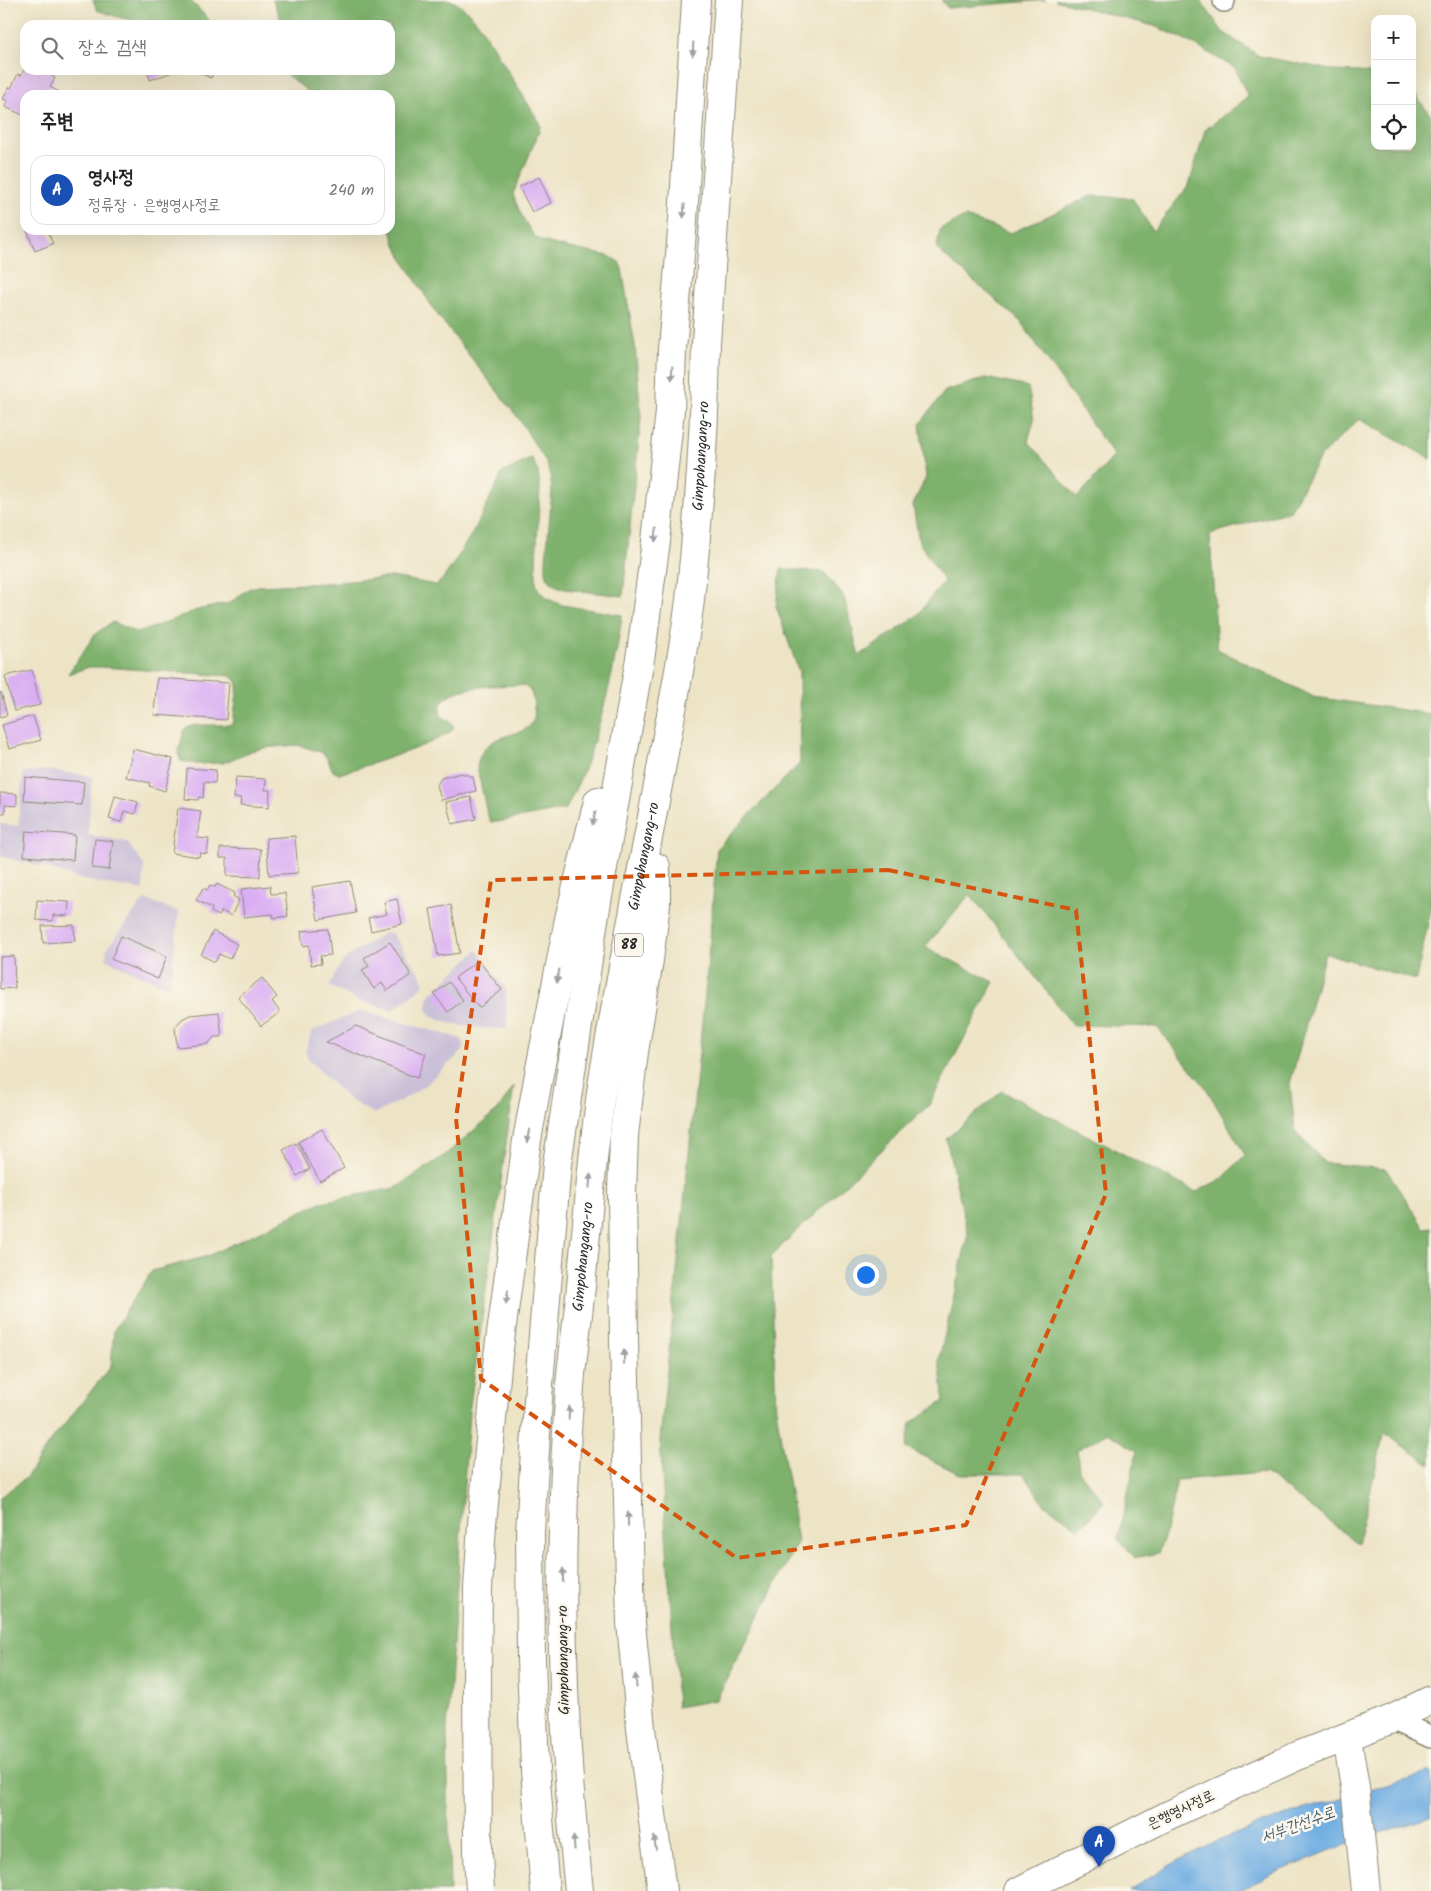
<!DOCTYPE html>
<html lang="ko">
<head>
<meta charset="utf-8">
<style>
	body { margin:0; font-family:Kalam,"Poor Story",sans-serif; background:#f6f6f6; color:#222 }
	.controls { position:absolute; right:15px; top:15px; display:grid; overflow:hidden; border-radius:10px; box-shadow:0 5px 20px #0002 }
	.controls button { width:45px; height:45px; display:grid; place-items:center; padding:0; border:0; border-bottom:1px solid #e0e0e0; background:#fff; color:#222; font:25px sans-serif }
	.you { position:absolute; left:865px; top:1274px; width:18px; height:18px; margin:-12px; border:4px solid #fff; border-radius:50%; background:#1a73e8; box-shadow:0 0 0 8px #1a73e833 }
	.badge { display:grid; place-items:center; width:32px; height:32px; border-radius:50%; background:#d1495b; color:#fff; font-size:16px; font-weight:700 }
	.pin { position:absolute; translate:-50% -41px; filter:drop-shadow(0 1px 2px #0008) }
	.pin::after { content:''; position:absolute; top:26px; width:18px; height:15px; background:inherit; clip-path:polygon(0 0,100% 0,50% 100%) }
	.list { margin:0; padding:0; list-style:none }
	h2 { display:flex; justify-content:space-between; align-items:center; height:65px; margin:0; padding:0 20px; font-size:21px }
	h2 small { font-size:16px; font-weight:400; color:#767676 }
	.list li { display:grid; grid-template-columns:32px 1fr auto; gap:15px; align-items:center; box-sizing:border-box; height:70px; margin:0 10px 10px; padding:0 10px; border:1px solid #e0e0e0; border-radius:15px }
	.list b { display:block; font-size:19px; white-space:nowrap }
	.list p { margin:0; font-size:16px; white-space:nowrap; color:#767676 }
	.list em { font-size:16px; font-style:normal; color:#767676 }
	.icon { flex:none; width:28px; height:28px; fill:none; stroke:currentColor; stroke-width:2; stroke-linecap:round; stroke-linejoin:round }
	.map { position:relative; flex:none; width:1431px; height:1891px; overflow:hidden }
	.search { position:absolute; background:#fff; box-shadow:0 5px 20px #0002; left:20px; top:20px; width:375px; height:55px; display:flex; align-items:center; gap:12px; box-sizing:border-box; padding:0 18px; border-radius:15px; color:#767676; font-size:19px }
	.panel { position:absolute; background:#fff; box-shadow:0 5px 20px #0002; left:20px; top:90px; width:375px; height:145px; border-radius:15px }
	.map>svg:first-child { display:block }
	.industrial { fill:#c9bfd7 }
	.forest { fill:#7eb16c; stroke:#546e4c }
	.water { fill:#70ade2; stroke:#4e6c86 }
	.building { fill:#daaef3 }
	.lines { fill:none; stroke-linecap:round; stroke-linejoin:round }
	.street-casing { stroke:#8c8878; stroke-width:24 }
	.secondary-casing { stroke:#8c8878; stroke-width:30 }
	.highway-casing { stroke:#8c8878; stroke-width:30 }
	.street { stroke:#fff; stroke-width:21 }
	.secondary { stroke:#fff; stroke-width:28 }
	.highway { stroke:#fff; stroke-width:28 }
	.oneway { fill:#a0a0a0 }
	.marked { fill:none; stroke:#d5540f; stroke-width:4; stroke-dasharray:10 6; stroke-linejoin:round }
	.labels { text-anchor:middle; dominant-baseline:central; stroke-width:5; stroke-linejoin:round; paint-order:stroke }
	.shield { fill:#fbf7ec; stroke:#696865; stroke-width:1 }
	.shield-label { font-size:14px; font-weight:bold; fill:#2b2b2b }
	.street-label { font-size:15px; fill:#2b2b2b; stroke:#fbf7ec }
	.water-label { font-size:16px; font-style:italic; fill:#43586b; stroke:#fbf7ec }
</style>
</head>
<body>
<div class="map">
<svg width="1431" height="1891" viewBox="0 0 1431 1891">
	<rect width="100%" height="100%" fill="#fbf7ec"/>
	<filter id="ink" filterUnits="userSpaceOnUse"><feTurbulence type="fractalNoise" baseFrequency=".02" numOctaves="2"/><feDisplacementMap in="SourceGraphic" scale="10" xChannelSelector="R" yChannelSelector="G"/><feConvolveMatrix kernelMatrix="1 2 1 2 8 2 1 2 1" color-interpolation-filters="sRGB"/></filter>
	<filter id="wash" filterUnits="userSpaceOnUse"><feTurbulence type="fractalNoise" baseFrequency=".0096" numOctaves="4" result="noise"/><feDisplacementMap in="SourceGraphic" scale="20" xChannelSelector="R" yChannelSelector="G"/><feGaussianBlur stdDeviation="1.12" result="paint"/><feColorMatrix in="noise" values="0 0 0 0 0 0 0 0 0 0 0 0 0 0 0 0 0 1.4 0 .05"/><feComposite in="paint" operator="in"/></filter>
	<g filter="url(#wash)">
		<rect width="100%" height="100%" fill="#ede4c6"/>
		<!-- industrial -->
		<g class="industrial">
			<path d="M44,770L92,776L88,835L127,842L144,865L143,890L83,880L44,867L0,856V824L18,826L23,773Z"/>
			<path d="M145,899L179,912L170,988L107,960L106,951L112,941Z"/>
			<path d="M386,932L392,933L424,980L423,986L393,1010L359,1001L329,986L341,964L346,958Z"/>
			<path d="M477,950L506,989L507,1029L478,1028L456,1025L440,1020L433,1017L427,1010L428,999L431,994Z"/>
			<path d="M361,1011L462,1039L464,1050L425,1085L404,1099L374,1114L348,1099L309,1060L305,1051L312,1031Z"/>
		</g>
		<!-- forest -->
		<g class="forest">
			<path d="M93,0H190L214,25C169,25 140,26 97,10Z"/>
			<path d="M273,0H450C462,5 471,14 479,24L538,120L540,126L539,132L513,194C516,205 529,232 537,238C546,245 596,253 609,256L619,262L622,269L635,345L641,417L623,596L565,589L554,585L548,579L546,572V559L552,490L550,475L546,462L519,419L436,313L402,258L394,241L390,226V95H312L281,70H390V25H280V18Z"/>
			<path d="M941,0H1046L948,8Z"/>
			<path d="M1055,0H1200L1223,32L1259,56L1337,71L1375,73V146H1412V90L1431,116V459L1359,419L1320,457L1290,511L1210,534L1217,649L1314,697L1431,714V909L1416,980L1325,953L1290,1084L1295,1132L1325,1163L1386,1169L1424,1228L1431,1227V1465L1384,1433L1358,1543L1265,1473L1177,1480L1166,1532L1158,1553L1135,1558L1118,1538L1137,1451L1108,1433L1077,1450L1079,1471L1104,1502L1079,1529L1044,1504L1024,1474H960L906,1448L911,1423L944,1401L939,1360L968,1234L946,1139L1002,1091L1196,1192L1223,1178L1245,1155L1206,1088L1157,1027L1073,1025L970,894L925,947L994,982L929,1105L771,1256L776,1409L798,1541L716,1700L677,1707L660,1440L706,984L717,848L800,763L799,672L776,606L781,569L824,572L844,597L859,656L917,616L944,581L919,542L913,505L926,477L920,424L945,391L986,378L1028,387L1034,420L1028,441L1077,498L1114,456L1021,322L937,249L940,229L965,217L1011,233L1091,196L1132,198L1153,231L1189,185L1205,130L1248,97L1235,68L1186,40L1154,26Z"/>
			<path d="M532,458L538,472L540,487L536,562V583L538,589L546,598L562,605L622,615C616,664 604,712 588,759C582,776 574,792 566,809L497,822H491L487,814L477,767C483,726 529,742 534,718C535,714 534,709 534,706C533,697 532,691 525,686L518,685C499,686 431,684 441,716C446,720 454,721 453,728C451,740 355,769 339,774L333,771L326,756L321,752L298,745L263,748L251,751L223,763L196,764L181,761L178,753L184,731L187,727L196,725H229L233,723L238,684L236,680L231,676L102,667H89L68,674L95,634L111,623L113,622L135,632L144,631L197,610L230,603L248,589L258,586L327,583L392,577L436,585L442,580L452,566L476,527L502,473Z"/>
			<path d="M514,1086L469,1413L447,1729L450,1891H0V1497L26,1478L48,1445L111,1366L114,1330L152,1271L208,1256L321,1202L396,1188L445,1155L498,1110Z"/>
		</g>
		<!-- water -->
		<path class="water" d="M1431,1772V1817L1331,1850L1275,1873L1238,1891H1129C1148,1879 1166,1867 1185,1857C1262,1817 1349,1797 1431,1772Z"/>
		<g id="blocks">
			<!-- building -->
			<g class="building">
				<path d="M24,70H55L52,76L55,78L50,87L65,95L67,93L71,95H25V116L5,107L8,101L3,99L9,87L11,88L18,74L21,76Z"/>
				<path d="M147,70H171L172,72L150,80Z"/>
				<path d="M202,70H214L211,78L200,73Z"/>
				<path d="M539,177L551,203L532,212L519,187Z"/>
				<path d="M27,230H47L53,244L35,251Z"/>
				<path d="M32,670L40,705L14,711L5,676Z"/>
				<path d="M157,678L229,683L226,720L154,715Z"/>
				<path d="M1,692L7,715L0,717V693Z"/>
				<path d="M33,716L41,740L9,749L2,725Z"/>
				<path d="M133,749L173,759L165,791L149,786L150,783L126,777Z"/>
				<path d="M187,768L216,770L215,783L204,782L203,798L199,797L198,800L185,799Z"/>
				<path d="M461,773L473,777L476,791L441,800L437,785L441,778Z"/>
				<path d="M25,777L84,782L82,805L24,801Z"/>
				<path d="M236,777L266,779L265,790H270L269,807L240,805L241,798H234Z"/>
				<path d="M0,793L17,794V806L5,805V813H0Z"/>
				<path d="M115,796L138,802L135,814L124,811L121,822L109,819Z"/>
				<path d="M471,797L476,819L452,824L446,802Z"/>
				<path d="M178,808L201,811L197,838L209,839L207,854L200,853L199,857L172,853Z"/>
				<path d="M26,831L75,835L73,860L24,856Z"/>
				<path d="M295,836L298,873L269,875L266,838Z"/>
				<path d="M95,839L113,841L109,870L92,868Z"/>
				<path d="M220,848L261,849L260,877L227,876V858H220Z"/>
				<path d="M350,881L356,913L318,920L312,887Z"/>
				<path d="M217,884L235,893L233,896L239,900L231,916L222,911L219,916L211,912L212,908L196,900L203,888L207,890L210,885L215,887Z"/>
				<path d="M270,886L271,894L285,893L288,916L274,918L273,914L244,917L241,889Z"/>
				<path d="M397,899L402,924L371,931L368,918L387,914L384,902Z"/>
				<path d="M37,900L69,902L68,916L53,915V921L36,920Z"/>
				<path d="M451,905L460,953L438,956L430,909Z"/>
				<path d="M74,925L75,941L43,943L42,926Z"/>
				<path d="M328,929L331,955L320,956L321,964L311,965L309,945L303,946L301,931Z"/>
				<path d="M213,931L237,944L230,959L219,954L215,962L201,955Z"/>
				<path d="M121,936L167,956L158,979L111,959Z"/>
				<path d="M390,942L411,975L387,991L382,983L374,989L362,970L369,966L364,958Z"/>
				<path d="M14,956L15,988L0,989V957Z"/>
				<path d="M478,960L502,990L479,1008L455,978Z"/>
				<path d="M262,978L277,997L272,1001L280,1012L261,1026L238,997Z"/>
				<path d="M449,982L463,1000L448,1012L434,994Z"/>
				<path d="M219,1012L222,1037H214L208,1044L177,1047L175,1027L182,1019L190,1015Z"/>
				<path d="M356,1026L426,1054L417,1078L326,1042Z"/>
				<path d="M322,1129L344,1168L320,1181L298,1142Z"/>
				<path d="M296,1143L310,1169L297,1176L283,1150Z"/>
			</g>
		</g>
	</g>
	<g filter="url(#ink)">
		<use href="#blocks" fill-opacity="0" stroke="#8c8878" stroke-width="1"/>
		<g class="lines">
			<!-- street casing -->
			<g class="street-casing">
				<g id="street">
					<path d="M1224,1V0"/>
					<path d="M1392,1719L1431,1737"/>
				</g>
			</g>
			<!-- secondary casing -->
			<g class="secondary-casing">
				<g id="secondary">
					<path d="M1347,1738L1355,1787L1366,1891"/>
					<path d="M1019,1891L1169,1815L1295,1757L1392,1719L1431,1700"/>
				</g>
			</g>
			<!-- highway casing -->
			<g class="highway-casing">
				<g id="highway">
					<path d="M656,867V904L649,960L634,1052L624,1135L622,1193L624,1339L631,1623L641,1729L662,1891"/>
					<path d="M480,1891L478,1854L477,1678L478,1589L482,1524L498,1356L527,1140L539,1074L569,919L598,801"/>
					<path d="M545,1891L535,1770L531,1659L530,1532L539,1384L557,1164L595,913L641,653L656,541L670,411L672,349L683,220L696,0"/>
					<path id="s1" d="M579,1891C560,1720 557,1546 571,1374C575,1338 580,1302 583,1265C589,1205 593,1146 602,1086C620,972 645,860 665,747C674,698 684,649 690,600C699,514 705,427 706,342L729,0"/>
				</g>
			</g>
			<!-- street -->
			<use href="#street" class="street"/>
			<!-- secondary -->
			<use href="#secondary" class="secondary"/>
			<!-- highway -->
			<use href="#highway" class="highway"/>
		</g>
		<!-- one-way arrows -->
		<defs><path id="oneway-solid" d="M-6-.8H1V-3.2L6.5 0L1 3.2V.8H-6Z" transform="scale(1.25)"/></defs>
		<g class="oneway">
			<use href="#oneway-solid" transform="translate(693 49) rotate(93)"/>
			<use href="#oneway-solid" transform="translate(684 211) rotate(94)"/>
			<use href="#oneway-solid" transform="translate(672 373) rotate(92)"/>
			<use href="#oneway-solid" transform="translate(656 535) rotate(97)"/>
			<use href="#oneway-solid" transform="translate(594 818) rotate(103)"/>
			<use href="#oneway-solid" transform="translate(558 976) rotate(101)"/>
			<use href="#oneway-solid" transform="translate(528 1136) rotate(100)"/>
			<use href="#oneway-solid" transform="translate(590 1181) rotate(-85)"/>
			<use href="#oneway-solid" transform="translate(507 1297) rotate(99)"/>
			<use href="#oneway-solid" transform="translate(624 1357) rotate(-91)"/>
			<use href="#oneway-solid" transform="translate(569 1413) rotate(-87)"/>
			<use href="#oneway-solid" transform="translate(628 1519) rotate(-91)"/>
			<use href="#oneway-solid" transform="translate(563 1575) rotate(-89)"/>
			<use href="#oneway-solid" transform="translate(636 1681) rotate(-95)"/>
			<use href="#oneway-solid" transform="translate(574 1843) rotate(-95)"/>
			<use href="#oneway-solid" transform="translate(655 1843) rotate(-98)"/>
		</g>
	</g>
	<!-- marked area -->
	<path class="marked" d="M888,870L1076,910L1106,1194L966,1525L737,1558L481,1379L456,1118L491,880Z"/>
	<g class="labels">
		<!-- shield labels -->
		<rect class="shield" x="615" y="933.5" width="28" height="23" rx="4"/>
		<g class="shield-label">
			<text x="629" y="945">88</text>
		</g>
		<!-- street labels -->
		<g class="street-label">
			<text stroke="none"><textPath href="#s1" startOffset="1446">Gimpohangang-ro</textPath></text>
			<text stroke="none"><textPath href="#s1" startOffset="1041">Gimpohangang-ro</textPath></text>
			<text stroke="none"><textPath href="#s1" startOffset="636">Gimpohangang-ro</textPath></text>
			<text transform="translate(564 1660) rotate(-91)">Gimpohangang-ro</text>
			<text transform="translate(1181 1810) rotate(-25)">은행영사정로</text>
		</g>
		<!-- water labels -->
		<g class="water-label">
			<text transform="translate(1298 1825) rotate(-20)">서부간선수로</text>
		</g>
	</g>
</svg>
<div class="controls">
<button>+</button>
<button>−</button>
<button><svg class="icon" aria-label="locate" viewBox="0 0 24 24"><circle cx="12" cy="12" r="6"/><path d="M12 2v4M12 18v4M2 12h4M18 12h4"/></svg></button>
</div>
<div class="you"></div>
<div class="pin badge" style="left:1099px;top:1867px;background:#1a4fb4">A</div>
<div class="search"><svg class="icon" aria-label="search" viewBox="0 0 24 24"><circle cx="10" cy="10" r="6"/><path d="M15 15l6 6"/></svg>장소 검색</div>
<section class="panel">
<h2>주변<small></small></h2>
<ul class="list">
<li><span class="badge" style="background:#1a4fb4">A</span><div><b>영사정</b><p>정류장 · 은행영사정로</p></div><em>240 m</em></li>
</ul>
</section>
</div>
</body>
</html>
